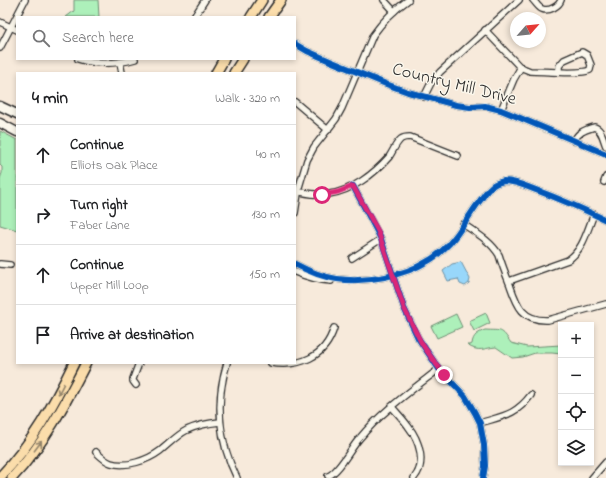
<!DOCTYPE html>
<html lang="en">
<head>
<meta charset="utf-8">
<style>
	body { margin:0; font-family:"Indie Flower",sans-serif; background:#f2f2f2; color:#202124 }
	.controls { position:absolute; right:12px; bottom:12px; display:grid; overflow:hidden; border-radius:0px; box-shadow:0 2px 6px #0003 }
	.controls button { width:36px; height:36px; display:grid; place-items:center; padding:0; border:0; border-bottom:1px solid #e0e0e0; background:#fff; color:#202124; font:20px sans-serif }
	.compass { position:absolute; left:510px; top:12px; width:36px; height:36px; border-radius:50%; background:#fff; box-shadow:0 2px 6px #0003; rotate:63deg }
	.stop { position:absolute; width:12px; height:12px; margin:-9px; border:3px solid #db2777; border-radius:50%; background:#fff }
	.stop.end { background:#db2777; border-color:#fff; box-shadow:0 1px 4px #0008 }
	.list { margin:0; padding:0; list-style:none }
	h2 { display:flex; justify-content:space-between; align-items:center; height:52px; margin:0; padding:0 16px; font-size:17px }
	h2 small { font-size:13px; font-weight:400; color:#757577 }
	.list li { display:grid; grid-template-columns:26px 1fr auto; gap:12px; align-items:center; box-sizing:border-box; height:60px; padding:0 16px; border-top:1px solid #e0e0e0 }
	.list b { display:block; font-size:15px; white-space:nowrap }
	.list p { margin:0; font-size:13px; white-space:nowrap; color:#757577 }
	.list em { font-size:13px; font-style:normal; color:#757577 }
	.icon { flex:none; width:22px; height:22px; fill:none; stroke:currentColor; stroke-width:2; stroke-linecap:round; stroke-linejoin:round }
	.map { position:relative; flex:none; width:606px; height:478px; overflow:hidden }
	.search { position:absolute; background:#fff; box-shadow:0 2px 6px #0003; left:16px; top:16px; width:280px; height:44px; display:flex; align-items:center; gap:10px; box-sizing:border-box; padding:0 14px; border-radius:0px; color:#757577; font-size:15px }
	.panel { position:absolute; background:#fff; box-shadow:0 2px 6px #0003; left:16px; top:72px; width:280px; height:292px; border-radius:0px }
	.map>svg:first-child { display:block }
	.green { fill:#adf0ba; stroke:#6c8e72 }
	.water { fill:#98d7fa; stroke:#6c92a7 }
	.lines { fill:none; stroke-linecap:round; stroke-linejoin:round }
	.street-casing { stroke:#2b2b2b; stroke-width:8 }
	.secondary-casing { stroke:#2b2b2b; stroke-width:11 }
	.primary-casing { stroke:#2b2b2b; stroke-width:12 }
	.street { stroke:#fbf7ec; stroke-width:5.5 }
	.secondary { stroke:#fbf7ec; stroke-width:8 }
	.primary { stroke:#fbddab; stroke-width:9 }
	.cycleway-casing { stroke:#fbf7ec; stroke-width:8 }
	.cycleway { stroke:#0057b8; stroke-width:6 }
	.oneway { stroke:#93846b }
	.route { stroke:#db2777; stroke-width:5 }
	.labels { text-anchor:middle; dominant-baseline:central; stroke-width:3; stroke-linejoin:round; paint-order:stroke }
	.street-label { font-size:18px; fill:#2b2b2b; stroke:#fbf7ec }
</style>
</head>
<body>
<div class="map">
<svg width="606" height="478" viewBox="0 0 606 478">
	<rect width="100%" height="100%" fill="#f7eadb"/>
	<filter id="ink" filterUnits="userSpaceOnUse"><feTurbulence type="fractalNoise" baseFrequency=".025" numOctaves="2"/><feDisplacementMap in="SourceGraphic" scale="8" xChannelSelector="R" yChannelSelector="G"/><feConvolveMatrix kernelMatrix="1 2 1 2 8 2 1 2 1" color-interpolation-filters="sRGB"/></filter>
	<g filter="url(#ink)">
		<!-- green -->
		<g class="green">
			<path d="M74,0H98L99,17H66L74,11Z"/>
			<path d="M0,131L17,140V230L0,225V179L2,173V167L0,165Z"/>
			<path d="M486,313L490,323L474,331L469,321Z"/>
			<path d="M456,314L462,327L437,338L431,326Z"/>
			<path d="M485,330C502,331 501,328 511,343L527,347L561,345V354L552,353H535L523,357L512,358L496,347C484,348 479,353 467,345H470L472,344C473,335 478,333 485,330Z"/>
		</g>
		<!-- water -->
		<path class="water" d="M461,262L470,279L469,283L465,286L460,284L458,279L448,281L443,271L452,264Z"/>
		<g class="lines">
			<!-- street casing -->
			<g class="street-casing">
				<g id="street">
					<path d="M384,0L394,11"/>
					<path d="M533,0C536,3 539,8 542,9C549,12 559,6 561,0"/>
					<path d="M194,17L205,0"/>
					<path d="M0,22L17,30"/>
					<path d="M485,30L519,66L525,69L530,71C542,71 581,75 590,70L591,65L587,55L582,52L564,60L559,66V72"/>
					<path d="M295,44L307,51L330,61L386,84L408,92L456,105L470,107L485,106L501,110L606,154"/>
					<path d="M0,48L25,0"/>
					<path d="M78,59C97,65 117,64 135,59"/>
					<path d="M120,62L122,73"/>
					<path d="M424,97L431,83L440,72L519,0"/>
					<path d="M295,102L328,130"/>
					<path d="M501,110L514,79L521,67"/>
					<path d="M574,141C578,132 585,130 594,127C602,129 603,139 606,146"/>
					<path d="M604,182L606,177"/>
					<path d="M353,186L381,239L404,308L418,338L439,369L465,396L475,413L480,423L484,445L485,466L483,478"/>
					<path d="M295,191C306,193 317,196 329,194C352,191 374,174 389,157C393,151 396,143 401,139C404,137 407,137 410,137L458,156"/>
					<path d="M295,213L299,187L307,160L314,147L336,119L342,108L373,35C383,21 394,10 408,0"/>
					<path d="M463,224C476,233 491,241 499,255C502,265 506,275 510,285C517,305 522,321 548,320L606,304"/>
					<path d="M352,258L381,239"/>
					<path d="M0,264L10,265"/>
					<path d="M295,264C308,271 323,277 337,279C366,283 404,276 428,261C436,257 443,250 449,244C461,231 469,215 479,202C483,197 486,191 491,187C494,184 499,182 504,181C515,181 526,186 536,190C560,199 583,209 606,220"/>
					<path d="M295,272C307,277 318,280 331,281"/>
					<path d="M509,281L568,260C583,250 587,231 594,214"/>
					<path d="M227,363C215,402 219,442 237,478"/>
					<path d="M271,363C299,367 325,358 334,328"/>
					<path d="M136,385L133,381V379L139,363"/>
					<path d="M392,407C397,413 403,419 408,426C419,440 427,463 414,478"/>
					<path d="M480,423C503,416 516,415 531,395"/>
					<path d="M96,452C101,457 105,461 111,463C126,468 148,460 160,451C169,444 177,435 187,430C198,425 209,423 220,422"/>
					<path d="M328,476C338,473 351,448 359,439C381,412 412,390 439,369"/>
					<path d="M592,478L606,462"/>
				</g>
			</g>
			<!-- secondary casing -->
			<g class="secondary-casing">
				<g id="secondary">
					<path d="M0,106L17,114"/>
					<path d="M0,123L17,132"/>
				</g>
			</g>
			<!-- primary casing -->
			<g class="primary-casing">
				<g id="primary">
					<path d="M251,17L262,0"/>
					<path d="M269,17L281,0"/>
					<path d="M216,73L224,59"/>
					<path d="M234,73L243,59"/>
					<path d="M0,477C32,444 54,404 74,363"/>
					<path d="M12,478C44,444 65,404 86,363"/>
				</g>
			</g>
			<!-- street -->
			<use href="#street" class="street"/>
			<!-- secondary -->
			<use href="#secondary" class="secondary"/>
			<!-- primary -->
			<use href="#primary" class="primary"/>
			<!-- cycleway casing -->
			<g class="cycleway-casing">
				<g id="cycleway">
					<path d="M295,44L307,51L330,61L386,84L408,92L456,105L470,107L485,106L501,110L606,154"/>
					<path d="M353,186L381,239L404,308L418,338L439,369L465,396L475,413L480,423L484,445L485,466L483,478"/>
					<path d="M295,264C308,271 323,277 337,279C366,283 404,276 428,261C436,257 443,250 449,244C461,231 469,215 479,202C483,197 486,191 491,187C494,184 499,182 504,181C515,181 526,186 536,190C560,199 583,209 606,220"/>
				</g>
			</g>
			<!-- cycleway -->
			<use href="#cycleway" class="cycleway"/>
		</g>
		<!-- one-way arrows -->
		<defs><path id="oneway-shaft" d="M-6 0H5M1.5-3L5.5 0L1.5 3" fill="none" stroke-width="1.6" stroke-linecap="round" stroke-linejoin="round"/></defs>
		<g class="oneway">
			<use href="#oneway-shaft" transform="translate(61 389) rotate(117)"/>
			<use href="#oneway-shaft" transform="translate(38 446) rotate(-53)"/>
		</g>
	</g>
	<g class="lines" filter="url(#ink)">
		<!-- route -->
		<path class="route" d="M322,195L338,192L353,186L378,231L381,240L404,308L422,344L444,375"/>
	</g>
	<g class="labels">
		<!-- street labels -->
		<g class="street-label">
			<text transform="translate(454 85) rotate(14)">Country Mill Drive</text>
		</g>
	</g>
</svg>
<div class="controls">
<button>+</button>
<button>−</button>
<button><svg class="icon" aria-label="locate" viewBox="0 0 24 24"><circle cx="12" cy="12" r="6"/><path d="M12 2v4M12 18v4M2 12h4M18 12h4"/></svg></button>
<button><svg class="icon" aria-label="layers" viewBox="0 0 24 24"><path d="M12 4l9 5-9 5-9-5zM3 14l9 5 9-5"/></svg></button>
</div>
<svg class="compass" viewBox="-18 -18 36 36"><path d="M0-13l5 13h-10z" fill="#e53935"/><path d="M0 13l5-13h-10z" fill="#757577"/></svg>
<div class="stop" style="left:322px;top:195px"></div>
<div class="stop end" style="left:444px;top:375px"></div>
<div class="search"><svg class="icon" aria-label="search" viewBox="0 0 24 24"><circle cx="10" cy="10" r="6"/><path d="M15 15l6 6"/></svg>Search here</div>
<section class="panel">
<h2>4 min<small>Walk · 320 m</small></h2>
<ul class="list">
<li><svg class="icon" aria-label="ahead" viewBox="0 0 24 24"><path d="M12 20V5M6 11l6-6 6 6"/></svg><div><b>Continue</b><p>Elliots Oak Place</p></div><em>40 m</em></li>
<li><svg class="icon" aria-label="right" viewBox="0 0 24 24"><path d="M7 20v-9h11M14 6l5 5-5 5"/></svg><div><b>Turn right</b><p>Faber Lane</p></div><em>130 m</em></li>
<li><svg class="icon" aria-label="ahead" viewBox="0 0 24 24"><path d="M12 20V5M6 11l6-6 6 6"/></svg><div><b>Continue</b><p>Upper Mill Loop</p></div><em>150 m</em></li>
<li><svg class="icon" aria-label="arrive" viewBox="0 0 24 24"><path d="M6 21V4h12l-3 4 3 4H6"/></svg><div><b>Arrive at destination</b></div></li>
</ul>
</section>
</div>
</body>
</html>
